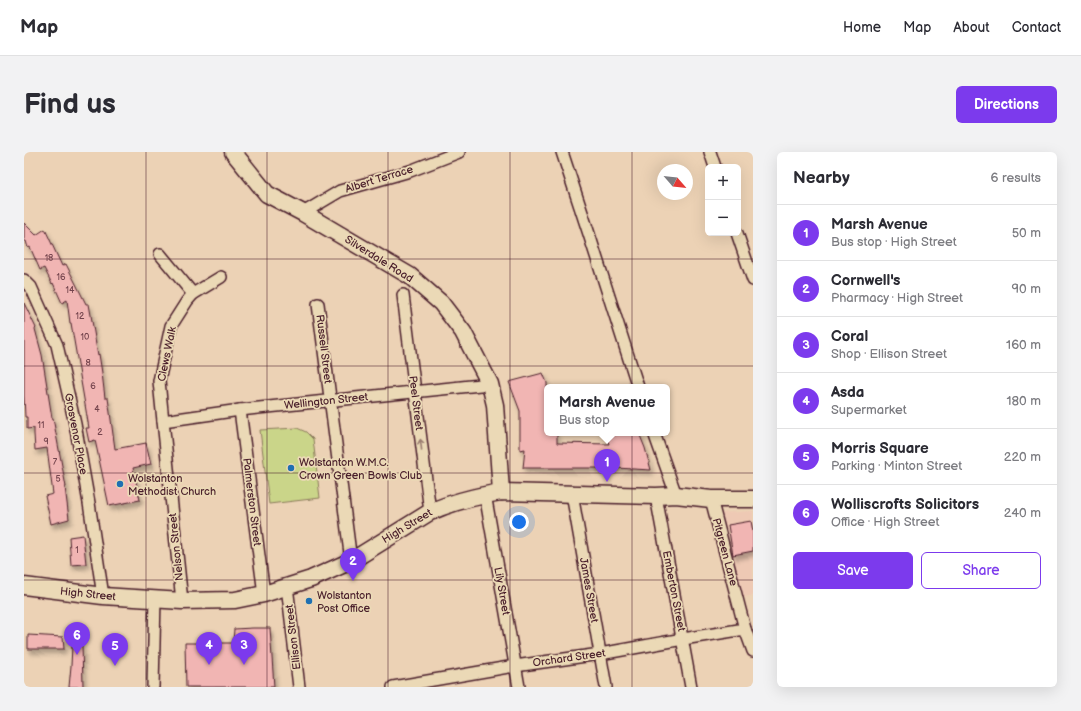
<!DOCTYPE html>
<html lang="en">
<head>
<meta charset="utf-8">
<style>
	body { margin:0; font-family:"Balsamiq Sans",sans-serif; background:#f2f2f3; color:#2b2b33 }
	.controls { position:absolute; right:12px; top:12px; display:grid; overflow:hidden; border-radius:6px; box-shadow:0 4px 16px #0002 }
	.controls button { width:36px; height:36px; display:grid; place-items:center; padding:0; border:0; border-bottom:1px solid #e1e1e2; background:#fff; color:#2b2b33; font:20px sans-serif }
	.compass { position:absolute; left:633px; top:12px; width:36px; height:36px; border-radius:50%; background:#fff; box-shadow:0 4px 16px #0002; rotate:118deg }
	.you { position:absolute; left:495px; top:370px; width:14px; height:14px; margin:-10px; border:3px solid #fff; border-radius:50%; background:#1a73e8; box-shadow:0 0 0 6px #1a73e833 }
	.badge { display:grid; place-items:center; width:26px; height:26px; border-radius:50%; background:#7c3aed; color:#fff; font-size:13px; font-weight:700 }
	.pin { position:absolute; translate:-50% -33px; filter:drop-shadow(0 1px 2px #0008) }
	.pin::after { content:''; position:absolute; top:21px; width:14px; height:12px; background:inherit; clip-path:polygon(0 0,100% 0,50% 100%) }
	.popup { position:absolute; left:520px; top:232px; width:126px; height:52px; box-sizing:border-box; display:grid; place-content:center; border-radius:6px; background:#fff; filter:drop-shadow(0 1px 3px #0005); font-size:13px; white-space:nowrap; color:#7c7c81 }
	.popup b { font-size:15px; color:#2b2b33 }
	.popup::after { content:''; position:absolute; left:50%; top:100%; margin-left:-8px; border:8px solid transparent; border-top-color:#fff }
	.list { margin:0; padding:0; list-style:none }
	h2 { display:flex; justify-content:space-between; align-items:center; height:52px; margin:0; padding:0 16px; font-size:17px }
	h2 small { font-size:13px; font-weight:400; color:#7c7c81 }
	.list li { display:grid; grid-template-columns:26px 1fr auto; gap:12px; align-items:center; box-sizing:border-box; height:56px; padding:0 16px; border-top:1px solid #e1e1e2 }
	.list b { display:block; font-size:15px; white-space:nowrap }
	.list p { margin:0; font-size:13px; white-space:nowrap; color:#7c7c81 }
	.list em { font-size:13px; font-style:normal; color:#7c7c81 }
	.actions { display:flex; gap:8px; padding:12px 16px }
	.actions a { flex:1; padding:9px 0; border:1px solid #7c3aed; border-radius:6px; text-align:center; font-size:14px; color:#7c3aed }
	.actions .main { background:#7c3aed; color:#fff }
	.map { position:relative; flex:none; width:729px; height:535px; overflow:hidden; border-radius:6px }
	header { display:flex; align-items:center; gap:24px; box-sizing:border-box; height:56px; padding:0 20px; background:#fff; border-bottom:1px solid #e1e1e2 }
	header strong { font-size:19px }
	nav { display:flex; gap:22px; margin-inline-start:auto; font-size:14px }
	.intro { display:flex; align-items:center; justify-content:space-between; box-sizing:border-box; height:96px; padding:0 24px }
	h1 { margin:0; font-size:28px }
	.button { padding:10px 18px; border-radius:6px; background:#7c3aed; color:#fff; font-size:14px; font-weight:700 }
	main { display:flex; gap:24px; padding:0 24px }
	aside { flex:1; background:#fff; border-radius:6px; box-shadow:0 4px 16px #0002 }
	.map>svg:first-child { display:block }
	.built { fill:#eec9b4 }
	.green { fill:#cad589; stroke:#8a7a5a }
	.building { fill:#f1b5b3; stroke:#4a1f2b; filter:url(#shadow) }
	.lines { fill:none; stroke-linecap:round; stroke-linejoin:round }
	.minor-casing { stroke:#4a1f2b; stroke-width:14 }
	.secondary-casing { stroke:#4a1f2b; stroke-width:19 }
	.minor { stroke:#ebd9b6; stroke-width:11 }
	.secondary { stroke:#ebd9b6; stroke-width:16 }
	.oneway { stroke:#9a7c70 }
	.grid { fill:none; stroke:#4a1f2b; stroke-width:1; stroke-opacity:0.55 }
	.poi-dot { fill:#1f6fb2; stroke:#ebd9b6; stroke-width:1.5 }
	.labels { text-anchor:middle; dominant-baseline:central; stroke-width:3.5; stroke-linejoin:round; paint-order:stroke }
	.number-label { font-size:9px; fill:#74444d }
	.street-label { font-size:11px; fill:#4a1f2b; stroke:#ebd9b6 }
	.poi-label { font-size:11px; fill:#4a1f2b; stroke:#ebd9b6; text-anchor:start }
</style>
</head>
<body>
<header>
<strong>Map</strong>
<nav><a>Home</a><a>Map</a><a>About</a><a>Contact</a></nav>
</header>
<div class="intro"><h1>Find us</h1><a class="button">Directions</a></div>
<main>
<div class="map">
<svg width="729" height="535" viewBox="0 0 729 535">
	<defs>
		<filter id="shadow"><feDropShadow dx="2.5" dy="4.5" stdDeviation="2" flood-color="#0004"/></filter>
	</defs>
	<rect width="100%" height="100%" fill="#ecd2b5"/>
	<filter id="ink" filterUnits="userSpaceOnUse"><feTurbulence type="fractalNoise" baseFrequency=".025" numOctaves="2"/><feDisplacementMap in="SourceGraphic" scale="8" xChannelSelector="R" yChannelSelector="G"/><feConvolveMatrix kernelMatrix="1 2 1 2 8 2 1 2 1" color-interpolation-filters="sRGB"/></filter>
	<g filter="url(#ink)">
		<!-- built -->
		<path class="built" d="M729,359V443L718,446L696,361Z"/>
		<!-- green -->
		<path class="green" d="M273,276L282,280L289,287L296,346L245,352L236,278Z"/>
		<!-- building -->
		<g class="building">
			<path d="M0,71L12,83L21,77L38,114L42,112L62,152H65L74,203L75,202L78,221L81,246H84L91,297L122,291L127,312L109,316L116,348L85,354L71,288L65,290L62,276H65L47,171H46L43,148L38,151L29,131L28,132L20,116L16,118L6,95L4,96L2,89H0Z"/>
			<path d="M0,151L12,176L11,177L18,203L28,266H29L42,335H41L45,367L27,372L21,344L29,342L23,296L11,298L10,282V276L3,277V265H1L0,244Z"/>
			<path d="M519,221L523,231V281H533V291L585,292L581,281H615L621,296L627,318L592,316H499L501,297L496,298V259L485,230Z"/>
			<path d="M727,369L729,380V399L709,403L704,373Z"/>
			<path d="M59,383L62,412L47,413L45,385Z"/>
			<path d="M229,476H246L250,535H162L161,491H209L210,477Z"/>
			<path d="M4,483L39,485L40,497H4Z"/>
			<path d="M58,493L59,535H45L47,514L48,494Z"/>
		</g>
		<g class="lines">
			<!-- minor casing -->
			<g class="minor-casing">
				<g id="minor">
					<path d="M538,0L565,82L614,235"/>
					<path d="M686,0L691,15"/>
					<path d="M279,61L316,39L386,19L435,0"/>
					<path d="M713,81L729,128"/>
					<path d="M136,102L169,142"/>
					<path d="M0,128L7,135L33,193L51,272L65,351L79,444"/>
					<path d="M379,143L406,360"/>
					<path d="M294,152L327,409"/>
					<path d="M216,258L240,442"/>
					<path d="M139,269L216,258L466,232"/>
					<path d="M630,281L652,343"/>
					<path d="M461,342L495,535"/>
					<path d="M548,342L582,535"/>
					<path d="M632,344L667,535"/>
					<path d="M687,347L721,477L729,499"/>
					<path d="M263,434L275,535"/>
					<path d="M158,449L139,269L135,229L147,174L163,149L169,142L197,125"/>
					<path d="M129,535L131,446"/>
					<path d="M369,535L491,514L576,502L659,487L721,477"/>
				</g>
			</g>
			<!-- secondary casing -->
			<g class="secondary-casing">
				<g id="secondary">
					<path d="M209,0L243,42L279,61L386,124L417,151L439,180L466,232L471,253L477,340"/>
					<path d="M0,434L79,444L158,449L211,448L240,442L287,427L327,409L406,360C428,350 453,344 477,340L632,344L652,343L687,347H729"/>
				</g>
			</g>
			<!-- minor -->
			<use href="#minor" class="minor"/>
			<!-- secondary -->
			<use href="#secondary" class="secondary"/>
		</g>
		<!-- one-way arrows -->
		<defs><path id="oneway-shaft" d="M-6 0H5M1.5-3L5.5 0L1.5 3" fill="none" stroke-width="1.6" stroke-linecap="round" stroke-linejoin="round"/></defs>
		<use class="oneway" href="#oneway-shaft" transform="translate(397 293) rotate(-97)"/>
	</g>
	<!-- grid -->
	<path class="grid" d="M122,0V535M243,0V535M364,0V535M486,0V535M608,0V535M0,107H729M0,214H729M0,321H729M0,428H729"/>
	<!-- markers -->
	<g class="poi-dot">
		<circle cx="267" cy="316" r="4"/>
		<circle cx="96" cy="332" r="4"/>
		<circle cx="285" cy="449" r="4"/>
	</g>
	<g class="labels">
		<!-- number labels -->
		<g class="number-label">
			<text x="25" y="106">18</text>
			<text x="37" y="125">16</text>
			<text x="46" y="138">14</text>
			<text x="56" y="164">12</text>
			<text x="61" y="185">10</text>
			<text x="64" y="211">8</text>
			<text x="69" y="234">6</text>
			<text x="73" y="257">4</text>
			<text x="17" y="273">11</text>
			<text x="76" y="280">2</text>
			<text x="22" y="289">9</text>
			<text x="31" y="310">7</text>
			<text x="34" y="327">5</text>
			<text x="53" y="398">1</text>
		</g>
		<!-- street labels -->
		<g class="street-label">
			<text transform="translate(355 27) rotate(-17)">Albert Terrace</text>
			<text transform="translate(355 107) rotate(32)">Silverdale Road</text>
			<text transform="translate(300 197) rotate(83)">Russell Street</text>
			<text transform="translate(143 202) rotate(-78)">Clews Walk</text>
			<text transform="translate(302 249) rotate(-6)">Wellington Street</text>
			<text transform="translate(392 251) rotate(83)">Peel Street</text>
			<text transform="translate(52 282) rotate(79)">Grosvenor Place</text>
			<text transform="translate(228 350) rotate(83)">Palmerston Street</text>
			<text transform="translate(383 374) rotate(-31)">High Street</text>
			<text transform="translate(152 395) rotate(-96)">Nelson Street</text>
			<text transform="translate(701 400) rotate(75)">Pitgreen Lane</text>
			<text transform="translate(565 438) rotate(80)">James Street</text>
			<text transform="translate(478 439) rotate(80)">Lily Street</text>
			<text transform="translate(650 439) rotate(79)">Emberton Street</text>
			<text transform="translate(64 442) rotate(6)">High Street</text>
			<text transform="translate(269 485) rotate(-97)">Ellison Street</text>
			<text transform="translate(545 506) rotate(-8)">Orchard Street</text>
		</g>
		<!-- poi labels -->
		<g class="poi-label">
			<text x="275" y="310">Wolstanton W.M.C.<tspan x="275" dy="13">Crown Green Bowls Club</tspan></text>
			<text x="104" y="326">Wolstanton<tspan x="104" dy="13">Methodist Church</tspan></text>
			<text x="293" y="443">Wolstanton<tspan x="293" dy="13">Post Office</tspan></text>
		</g>
	</g>
</svg>
<div class="controls">
<button>+</button>
<button>−</button>
</div>
<svg class="compass" viewBox="-18 -18 36 36"><path d="M0-13l5 13h-10z" fill="#e53935"/><path d="M0 13l5-13h-10z" fill="#7c7c81"/></svg>
<div class="you"></div>
<div class="pin badge" style="left:583px;top:330px">1</div>
<div class="popup"><b>Marsh Avenue</b>Bus stop</div>
<div class="pin badge" style="left:329px;top:429px">2</div>
<div class="pin badge" style="left:220px;top:513px">3</div>
<div class="pin badge" style="left:185px;top:513px">4</div>
<div class="pin badge" style="left:91px;top:514px">5</div>
<div class="pin badge" style="left:53px;top:503px">6</div>
</div>
<aside>
<h2>Nearby<small>6 results</small></h2>
<ul class="list">
<li><span class="badge">1</span><div><b>Marsh Avenue</b><p>Bus stop · High Street</p></div><em>50 m</em></li>
<li><span class="badge">2</span><div><b>Cornwell's</b><p>Pharmacy · High Street</p></div><em>90 m</em></li>
<li><span class="badge">3</span><div><b>Coral</b><p>Shop · Ellison Street</p></div><em>160 m</em></li>
<li><span class="badge">4</span><div><b>Asda</b><p>Supermarket</p></div><em>180 m</em></li>
<li><span class="badge">5</span><div><b>Morris Square</b><p>Parking · Minton Street</p></div><em>220 m</em></li>
<li><span class="badge">6</span><div><b>Wolliscrofts Solicitors</b><p>Office · High Street</p></div><em>240 m</em></li>
</ul>
<div class="actions"><a class="main">Save</a><a>Share</a></div>
</aside>
</main>
</body>
</html>
